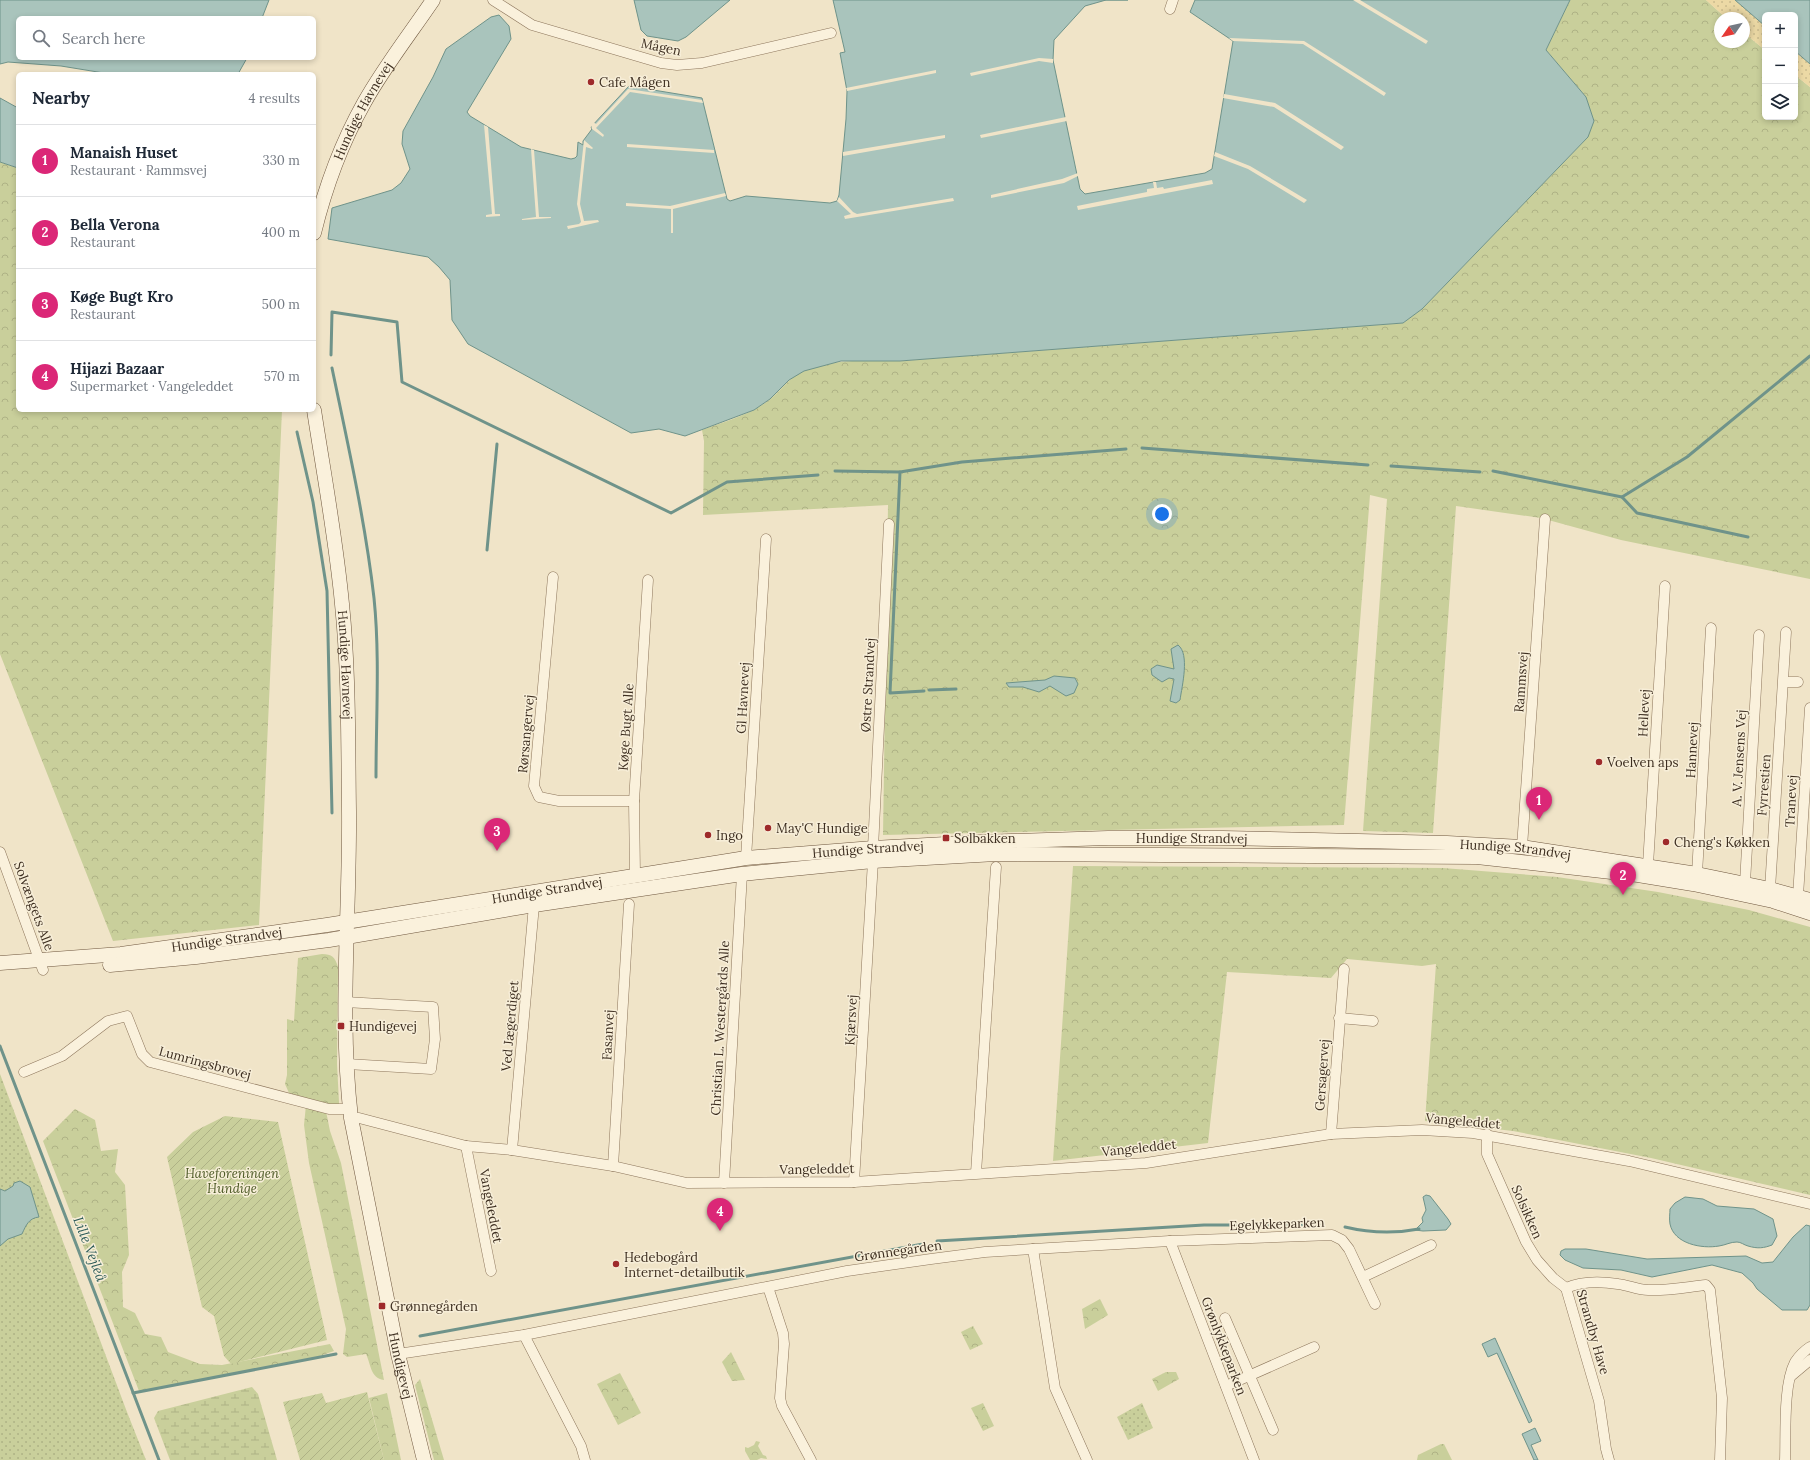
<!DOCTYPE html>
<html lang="en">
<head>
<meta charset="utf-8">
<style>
	body { margin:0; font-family:Lora,serif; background:#f2f2f3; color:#1f2937 }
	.controls { position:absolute; right:12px; top:12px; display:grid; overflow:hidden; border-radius:6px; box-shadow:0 2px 6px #0003 }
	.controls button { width:36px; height:36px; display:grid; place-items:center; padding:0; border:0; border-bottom:1px solid #e0e1e3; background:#fff; color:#1f2937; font:20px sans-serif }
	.compass { position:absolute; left:1714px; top:12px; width:36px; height:36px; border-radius:50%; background:#fff; box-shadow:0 2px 6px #0003; rotate:236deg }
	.you { position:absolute; left:1162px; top:514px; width:14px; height:14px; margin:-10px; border:3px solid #fff; border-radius:50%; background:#1a73e8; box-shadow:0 0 0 6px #1a73e833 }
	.badge { display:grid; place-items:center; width:26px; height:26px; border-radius:50%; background:#db2777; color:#fff; font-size:13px; font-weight:700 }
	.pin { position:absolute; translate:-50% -33px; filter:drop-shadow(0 1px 2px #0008) }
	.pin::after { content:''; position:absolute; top:21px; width:14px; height:12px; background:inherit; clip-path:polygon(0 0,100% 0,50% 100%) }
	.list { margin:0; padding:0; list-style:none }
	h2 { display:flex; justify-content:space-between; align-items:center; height:52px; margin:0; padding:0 16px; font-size:17px }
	h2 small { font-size:13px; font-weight:400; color:#747a83 }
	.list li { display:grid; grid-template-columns:26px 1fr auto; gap:12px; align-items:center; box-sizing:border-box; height:72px; padding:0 16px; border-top:1px solid #e0e1e3 }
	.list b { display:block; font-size:15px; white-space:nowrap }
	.list p { margin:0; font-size:13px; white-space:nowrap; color:#747a83 }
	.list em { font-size:13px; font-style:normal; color:#747a83 }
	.icon { flex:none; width:22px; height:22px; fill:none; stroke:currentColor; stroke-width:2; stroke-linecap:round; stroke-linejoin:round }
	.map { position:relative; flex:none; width:1810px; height:1460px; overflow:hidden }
	.search { position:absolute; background:#fff; box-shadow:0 2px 6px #0003; left:16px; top:16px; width:300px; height:44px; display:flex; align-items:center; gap:10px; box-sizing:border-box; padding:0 14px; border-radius:6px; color:#747a83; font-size:15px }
	.panel { position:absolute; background:#fff; box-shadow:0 2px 6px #0003; left:16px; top:72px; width:300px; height:340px; border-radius:6px }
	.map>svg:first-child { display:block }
	.grass { fill:url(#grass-dots) }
	.forest { fill:url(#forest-crowns) }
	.wetland { fill:url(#wetland-marsh) }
	.sand { fill:url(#sand-dots) }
	.garden { fill:url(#garden-furrows) }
	.water { fill:#a9c4bc; stroke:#6f938a }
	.pier { fill:#f0e4c8 }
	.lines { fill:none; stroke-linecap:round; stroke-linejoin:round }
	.stream { stroke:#6f938a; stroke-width:3 }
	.street-casing { stroke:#8d765c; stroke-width:11 }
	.secondary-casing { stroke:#6f573f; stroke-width:15 }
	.street { stroke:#faf1dc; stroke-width:10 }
	.secondary { stroke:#faf1dc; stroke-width:14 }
	.poi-dot { fill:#9e2a2b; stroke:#f7eed8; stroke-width:1.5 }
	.labels { text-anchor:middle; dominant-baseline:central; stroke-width:3; stroke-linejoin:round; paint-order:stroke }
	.street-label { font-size:13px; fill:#3d2e20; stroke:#f7eed8 }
	.poi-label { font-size:13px; fill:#3d2e20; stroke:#f7eed8; text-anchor:start }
	.park-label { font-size:13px; font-style:italic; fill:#4d5a26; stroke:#f7eed8 }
	.water-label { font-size:14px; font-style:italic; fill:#2f5d5a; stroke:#f7eed8 }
</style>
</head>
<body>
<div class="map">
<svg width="1810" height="1460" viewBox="0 0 1810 1460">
	<defs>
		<pattern id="grass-dots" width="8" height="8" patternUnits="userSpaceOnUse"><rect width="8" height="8" fill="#c9cf9b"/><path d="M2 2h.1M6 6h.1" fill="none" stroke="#aeb285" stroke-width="1.8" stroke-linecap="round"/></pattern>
		<pattern id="forest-crowns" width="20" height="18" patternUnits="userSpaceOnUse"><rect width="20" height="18" fill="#c9cf9b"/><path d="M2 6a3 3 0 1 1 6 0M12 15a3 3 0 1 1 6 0" fill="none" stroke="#aeb285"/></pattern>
		<pattern id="wetland-marsh" width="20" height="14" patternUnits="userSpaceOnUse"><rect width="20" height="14" fill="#c9cf9b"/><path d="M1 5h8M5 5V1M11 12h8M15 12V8" fill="none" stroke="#aeb285"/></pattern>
		<pattern id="sand-dots" width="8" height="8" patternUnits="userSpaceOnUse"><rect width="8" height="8" fill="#ecd9a5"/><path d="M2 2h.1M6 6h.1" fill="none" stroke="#cbbb8e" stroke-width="1.8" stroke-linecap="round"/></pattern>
		<pattern id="garden-furrows" width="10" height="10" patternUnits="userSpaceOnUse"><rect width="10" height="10" fill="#c9cf9b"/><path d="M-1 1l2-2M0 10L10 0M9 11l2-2" fill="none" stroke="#aeb285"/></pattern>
	</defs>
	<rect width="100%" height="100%" fill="#f0e4c8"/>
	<!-- grass -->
	<g class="grass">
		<path d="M0,1074L127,1412L146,1460H0Z"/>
		<path d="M1142,1403L1153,1428L1128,1440L1117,1417Z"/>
	</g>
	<!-- forest -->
	<g class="forest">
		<path d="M1570,0H1706L1726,18H1720V42H1744V33L1765,50V117H1795V75L1810,87V579L1621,540L1541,518L1456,506L1433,833L1363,831L1387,499L1370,495L1344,825L883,835L888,505L703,515L704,441L702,430C725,421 750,415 769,400C781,391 789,377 803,371C833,358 868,361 900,361L1403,323L1422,309L1588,137L1586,97L1546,50Z"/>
		<path d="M0,162L18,168V410H282L259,925L113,941L0,654Z"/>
		<path d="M1073,866L1443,868L1557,877L1658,892L1749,910L1810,927V1195L1651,1158L1513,1131L1425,1121L1436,964L1422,966L1347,959L1331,978L1227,972L1208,1143L1053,1161Z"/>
		<path d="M322,954C332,954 335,957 338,967L337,1064L339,1102V1105L333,1106L289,1093L285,1084L287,1075V1019L294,1021L298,958Z"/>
		<path d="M306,1105L326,1111L330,1131L341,1163L384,1380C370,1378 371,1364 366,1354L347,1357L343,1354L346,1329L309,1163L304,1125Z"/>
		<path d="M75,1109L95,1120L101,1151L118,1149L115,1172L125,1185L129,1255L122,1272L123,1307L135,1313L145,1334L161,1337L168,1352L200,1364L222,1365L330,1344L334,1351L317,1357L139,1391L43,1141Z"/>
		<path d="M1100,1299L1108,1315L1085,1329L1082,1309Z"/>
		<path d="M973,1326L983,1344L970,1350L961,1332Z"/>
		<path d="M731,1352L745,1380L732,1381L722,1362Z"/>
		<path d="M1166,1372H1176L1179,1379L1158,1391L1152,1379Z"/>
		<path d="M620,1373L641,1413L618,1425L597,1384Z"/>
		<path d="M420,1379L444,1460H434L415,1385Z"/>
		<path d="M387,1393L401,1460H384L369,1398Z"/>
		<path d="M983,1403L994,1426L983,1431L971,1408Z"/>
		<path d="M756,1441L760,1442L758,1446L763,1455L766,1456L767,1459L761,1458L757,1460H750L745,1451V1447L748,1448L754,1445Z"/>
		<path d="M1441,1444H1444L1452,1460H1417L1418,1455Z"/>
	</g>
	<!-- wetland -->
	<path class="wetland" d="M252,1387L258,1394L277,1460H170L154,1418L158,1411Z"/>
	<!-- sand -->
	<g class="sand">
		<path d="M1706,0H1735L1765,26V50L1744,33V18H1726Z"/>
		<path d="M1795,52L1810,64V87L1795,75Z"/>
	</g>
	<!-- garden -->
	<g class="garden">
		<path d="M225,1116L278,1122L327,1340L231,1364L224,1356L214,1316L202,1307L167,1157L193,1132Z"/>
		<path d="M367,1392L384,1460H300L283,1402L322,1393L326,1403Z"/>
	</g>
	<!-- water -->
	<g class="water">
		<path d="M0,0H269L262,18H18V58H247L238,74H110L61,66L8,62L0,64Z"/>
		<path d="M634,0H730L686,37L678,41L647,36L641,30Z"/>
		<path d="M833,0H1128H1106L1085,6L1054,40L1053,60L1080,189L1085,194L1205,173L1212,169L1233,41L1190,12L1195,0H1570L1546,50L1586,97L1594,121L1588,137L1422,309L1403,323L900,361H841L804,371L789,380L770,399L754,410L685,436L659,429L631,433L468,344L452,320L450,280L439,267L428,257L328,239L332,208L392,190L401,183L410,169L402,144L403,131L433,77L446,49L491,17L499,15L509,26L511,39L467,112L470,116L521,147L571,159L575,158L577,156L578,142L583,145V141L592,129L591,127L629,86L702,98L727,199L730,201L746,196L830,203L837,201L839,195L846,119L847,91L840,53L845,52Z"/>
		<path d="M1735,0H1810V64L1795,51V15H1765V26Z"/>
		<path d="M0,98L18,108V168L0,162Z"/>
		<path d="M1178,645C1190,654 1182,686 1180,700L1176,703L1170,701L1174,679L1169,678L1162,682L1152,675L1151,669L1157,665L1174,669L1171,649Z"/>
		<path d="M1054,676L1075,678L1078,684L1074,693L1066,696L1050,686L1039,692L1023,687H1009L1006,683L1045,680Z"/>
		<path d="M20,1181L30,1187L39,1217C29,1218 26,1225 22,1234L8,1239L0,1246V1189L5,1191L13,1186L14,1183Z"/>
		<path d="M1426,1195L1430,1196L1448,1219L1451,1224L1446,1230L1423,1231L1415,1230L1423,1222L1422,1218L1426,1210L1423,1197Z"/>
		<path d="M1685,1197L1703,1199L1717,1206L1754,1209L1773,1219L1777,1236L1772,1245C1764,1248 1758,1249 1748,1246C1744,1245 1741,1242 1737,1242C1730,1242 1726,1245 1719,1246C1702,1249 1674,1244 1670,1224C1669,1219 1670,1213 1670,1209L1675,1203Z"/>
		<path d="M1806,1225L1810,1226V1305L1807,1310H1782L1757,1289L1753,1283L1742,1273L1712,1265L1652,1277L1621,1270L1583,1268L1565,1260L1560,1255L1561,1251L1565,1249H1586L1647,1259L1746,1256L1762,1263L1773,1262L1793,1237Z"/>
		<path d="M1495,1338L1532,1421L1529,1423L1497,1353L1488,1357L1482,1344Z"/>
		<path d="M1535,1428L1541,1441L1531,1445L1538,1460H1534L1522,1434Z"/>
	</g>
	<!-- pier -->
	<g class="pier">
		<path d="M1353,0H1360L1428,41L1426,44Z"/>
		<path d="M1229,38L1304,41L1386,93L1384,96L1303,44L1233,41Z"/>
		<path d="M1039,58L1053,59V63L1039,61L971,76L970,73Z"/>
		<path d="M936,70V73L847,91L846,88Z"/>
		<path d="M628,89L702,100L703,103L630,92L596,128L604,135L603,137L592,129L591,125L593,122L596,124Z"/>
		<path d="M1224,94L1275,103L1344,147L1341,150L1274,107L1223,98Z"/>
		<path d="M1066,117L1067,121L981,138L980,135Z"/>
		<path d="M484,125L488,127L495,214H500V216L486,217V215L492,214Z"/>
		<path d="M945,135V138L843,156V152Z"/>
		<path d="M584,140L593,148L592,149L586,147L580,204L584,221L598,220L599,222L568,229L567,226L579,224L581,222L577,204Z"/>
		<path d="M627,144L714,150V153L627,147Z"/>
		<path d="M531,149L534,150L539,217H551V218L522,220V219L536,217Z"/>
		<path d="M1215,152L1250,166L1307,200L1304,203L1248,169L1214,156Z"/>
		<path d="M1078,173V176L1064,183L991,198V195L1062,179Z"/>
		<path d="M1212,180L1213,184L1078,210L1077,206L1147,192V189L1154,188L1153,182H1156L1157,188L1163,187L1164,189Z"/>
		<path d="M725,193L726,196L673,209V233H671V209L626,206V203L670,206Z"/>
		<path d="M839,197L853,212L857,214L953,198L954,201L845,219L844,216L851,214L837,201Z"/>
	</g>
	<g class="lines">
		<!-- stream -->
		<g class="stream">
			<path d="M331,355L332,312L397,322L402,382L671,513L727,482L818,475"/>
			<path d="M332,368C348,445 365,520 374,598C380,656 376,718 376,777"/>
			<path d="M297,432L313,502L327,591L332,813"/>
			<path d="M1142,448L1368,465"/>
			<path d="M1391,466L1480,472"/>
			<path d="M835,471L900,472L962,462L1126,449"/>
			<path d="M1493,471L1622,497L1687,457L1810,356"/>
			<path d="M900,472L890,693L924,691"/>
			<path d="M1622,497L1637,513L1748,537"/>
			<path d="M487,550L497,444"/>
			<path d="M929,690L956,689"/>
			<path d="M0,1046L159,1460"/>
			<path d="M1345,1227C1370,1233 1393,1234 1419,1229"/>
			<path d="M937,1241L1204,1225H1320"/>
			<path d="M420,1336L923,1244"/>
			<path d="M133,1393L336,1354"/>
		</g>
		<!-- street casing -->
		<g class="street-casing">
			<g id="street">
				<path d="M493,0L532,25L661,63L677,65L702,63L831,33"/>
				<path d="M1170,9L1173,0"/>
				<path d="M553,577L534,786L539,797L559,801H634"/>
				<path d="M1784,682H1798"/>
				<path d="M1522,847L1545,519"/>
				<path d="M873,848L889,524"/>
				<path d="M0,852L43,970"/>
				<path d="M746,858L766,539"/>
				<path d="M1648,865L1665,586"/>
				<path d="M1697,874L1711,628"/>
				<path d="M635,875L634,801L648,580"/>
				<path d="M1745,883L1759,635"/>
				<path d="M1770,889L1786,632"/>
				<path d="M1798,896L1810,708"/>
				<path d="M345,1002L433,1007L435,1039L431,1069L347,1064"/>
				<path d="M1339,1018L1373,1021"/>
				<path d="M24,1072L62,1056L108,1021L127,1016L142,1054L150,1062L329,1109H350"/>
				<path d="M351,1118H359L466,1146L512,1150L613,1166L687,1183L854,1182L1146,1163L1331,1134L1422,1130L1473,1133L1629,1161L1810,1204"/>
				<path d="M1331,1134L1344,969"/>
				<path d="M1487,1134V1154L1526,1242L1537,1260L1553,1278L1566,1288"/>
				<path d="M466,1146L491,1271"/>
				<path d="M512,1150L534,905"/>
				<path d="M613,1166L629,904"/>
				<path d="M976,1173L996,867"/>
				<path d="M854,1182L873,861"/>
				<path d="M724,1183L742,874"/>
				<path d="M1170,1241L1254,1460"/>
				<path d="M1033,1249L1055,1388L1087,1460"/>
				<path d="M1363,1277L1431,1245"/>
				<path d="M768,1287L783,1333L784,1344L780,1398L782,1406L811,1460"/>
				<path d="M1566,1288C1582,1281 1600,1281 1618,1284C1628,1285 1638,1290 1648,1290C1667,1291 1687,1287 1706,1285L1710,1290L1722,1398L1720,1460"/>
				<path d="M1566,1288L1599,1401L1606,1449L1609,1460"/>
				<path d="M1225,1318L1273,1430"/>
				<path d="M524,1335L581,1446L585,1460"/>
				<path d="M398,1354L524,1335L847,1271L931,1259L985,1252L1033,1249L1170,1241L1332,1235L1342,1240L1349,1249L1375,1304"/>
				<path d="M1791,1376L1810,1360"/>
				<path d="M1226,1386L1314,1347"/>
				<path d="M1785,1460C1786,1434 1783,1385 1795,1362C1799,1356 1804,1351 1810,1347"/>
			</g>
		</g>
		<!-- secondary casing -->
		<g class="secondary-casing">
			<g id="secondary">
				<path id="s1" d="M314,233C325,188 341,144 364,103C384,67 410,34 433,0"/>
				<path id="s2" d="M314,410C324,475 336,539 342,604C349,673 348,742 349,811C350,913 339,1016 351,1118L398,1354L424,1460"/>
				<path id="s3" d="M0,963L121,954L327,925L746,858L873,848L982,842L1108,838H1223L1447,843L1522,847L1697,874L1770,889L1810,900"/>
				<path d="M110,965L196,957L329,940L534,905L742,874L873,861L996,854L1477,857L1638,875L1693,884L1773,901L1810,913"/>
			</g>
		</g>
		<!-- street -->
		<use href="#street" class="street"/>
		<!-- secondary -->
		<use href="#secondary" class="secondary"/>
	</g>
	<!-- markers -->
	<g class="poi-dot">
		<circle cx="591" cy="82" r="4"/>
		<circle cx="1599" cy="762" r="4"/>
		<circle cx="768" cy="828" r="4"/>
		<circle cx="708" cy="835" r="4"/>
		<rect x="942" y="834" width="8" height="8" rx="2"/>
		<circle cx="1666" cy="842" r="4"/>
		<rect x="337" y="1022" width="8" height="8" rx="2"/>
		<circle cx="616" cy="1264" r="4"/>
		<rect x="378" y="1302" width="8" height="8" rx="2"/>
	</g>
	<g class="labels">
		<!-- street labels -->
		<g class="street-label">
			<text transform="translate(661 47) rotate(12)">Mågen</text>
			<text stroke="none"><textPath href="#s1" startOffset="132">Hundige Havnevej</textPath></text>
			<text stroke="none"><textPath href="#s2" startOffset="257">Hundige Havnevej</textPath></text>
			<text transform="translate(1521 682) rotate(-86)">Rammsvej</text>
			<text transform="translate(868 685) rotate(-87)">Østre Strandvej</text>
			<text transform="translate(743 698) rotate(-87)">Gl Havnevej</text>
			<text transform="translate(1644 713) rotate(-87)">Hellevej</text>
			<text transform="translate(626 727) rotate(-86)">Køge Bugt Alle</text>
			<text transform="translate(526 734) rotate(-85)">Rørsangervej</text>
			<text transform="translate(1692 750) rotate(-87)">Hannevej</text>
			<text transform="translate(1739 758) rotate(-87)">A. V. Jensens Vej</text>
			<text transform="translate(1764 785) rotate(-86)">Fyrrestien</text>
			<text transform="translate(1791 801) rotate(-87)">Tranevej</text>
			<text stroke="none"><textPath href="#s3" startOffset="1200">Hundige Strandvej</textPath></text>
			<text stroke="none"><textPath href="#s3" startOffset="876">Hundige Strandvej</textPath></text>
			<text stroke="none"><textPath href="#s3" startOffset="1524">Hundige Strandvej</textPath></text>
			<text stroke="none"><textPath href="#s3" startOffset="552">Hundige Strandvej</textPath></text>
			<text transform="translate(34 906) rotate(70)">Solvængets Alle</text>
			<text stroke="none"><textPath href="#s3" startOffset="228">Hundige Strandvej</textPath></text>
			<text transform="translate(851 1020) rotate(-87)">Kjærsvej</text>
			<text transform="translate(510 1026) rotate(-85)">Ved Jægerdiget</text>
			<text transform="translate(720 1028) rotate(-87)">Christian L. Westergårds Alle</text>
			<text transform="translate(608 1035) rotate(-87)">Fasanvej</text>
			<text transform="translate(205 1063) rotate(15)">Lumringsbrovej</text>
			<text transform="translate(1322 1075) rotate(-86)">Gersagervej</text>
			<text transform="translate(1463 1121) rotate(5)">Vangeleddet</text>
			<text transform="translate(1139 1148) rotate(-6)">Vangeleddet</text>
			<text transform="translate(817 1169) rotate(-1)">Vangeleddet</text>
			<text transform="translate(491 1206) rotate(79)">Vangeleddet</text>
			<text transform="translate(1527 1212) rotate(66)">Solsikken</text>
			<text transform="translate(1277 1224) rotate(-2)">Egelykkeparken</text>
			<text transform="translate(898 1251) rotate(-8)">Grønnegården</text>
			<text transform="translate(1593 1332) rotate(74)">Strandby Have</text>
			<text transform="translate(1224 1346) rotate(69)">Grønlykkeparken</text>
			<text stroke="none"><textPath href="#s2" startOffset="963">Hundigevej</textPath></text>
		</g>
		<!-- poi labels -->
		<g class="poi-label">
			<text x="599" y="82">Cafe Mågen</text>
			<text x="1607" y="762">Voelven aps</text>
			<text x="776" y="828">May'C Hundige</text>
			<text x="716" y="835">Ingo</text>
			<text x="954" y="838">Solbakken</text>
			<text x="1674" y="842">Cheng's Køkken</text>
			<text x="349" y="1026">Hundigevej</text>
			<text x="624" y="1257">Hedebogård<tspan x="624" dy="15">Internet-detailbutik</tspan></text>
			<text x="390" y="1306">Grønnegården</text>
		</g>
		<!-- park labels -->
		<g class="park-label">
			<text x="232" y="1173">Haveforeningen<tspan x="232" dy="15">Hundige</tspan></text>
		</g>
		<!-- water labels -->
		<g class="water-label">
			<text transform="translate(90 1249) rotate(69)">Lille Vejleå</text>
		</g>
	</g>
</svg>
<div class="controls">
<button>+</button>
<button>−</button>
<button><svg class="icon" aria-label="layers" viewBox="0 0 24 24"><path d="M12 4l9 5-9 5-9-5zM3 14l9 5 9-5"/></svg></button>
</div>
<svg class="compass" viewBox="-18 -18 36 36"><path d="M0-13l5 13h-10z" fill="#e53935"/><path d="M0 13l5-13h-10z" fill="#747a83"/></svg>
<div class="you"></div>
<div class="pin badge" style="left:1539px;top:820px">1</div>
<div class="pin badge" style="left:1623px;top:895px">2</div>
<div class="pin badge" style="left:497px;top:851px">3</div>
<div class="pin badge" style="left:720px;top:1231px">4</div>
<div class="search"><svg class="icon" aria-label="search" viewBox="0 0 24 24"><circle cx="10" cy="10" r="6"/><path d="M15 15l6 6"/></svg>Search here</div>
<section class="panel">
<h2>Nearby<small>4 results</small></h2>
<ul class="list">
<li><span class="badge">1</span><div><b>Manaish Huset</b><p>Restaurant · Rammsvej</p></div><em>330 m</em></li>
<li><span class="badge">2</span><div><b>Bella Verona</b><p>Restaurant</p></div><em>400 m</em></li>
<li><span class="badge">3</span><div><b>Køge Bugt Kro</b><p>Restaurant</p></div><em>500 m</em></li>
<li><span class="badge">4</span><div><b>Hijazi Bazaar</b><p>Supermarket · Vangeleddet</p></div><em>570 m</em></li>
</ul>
</section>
</div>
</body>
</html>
